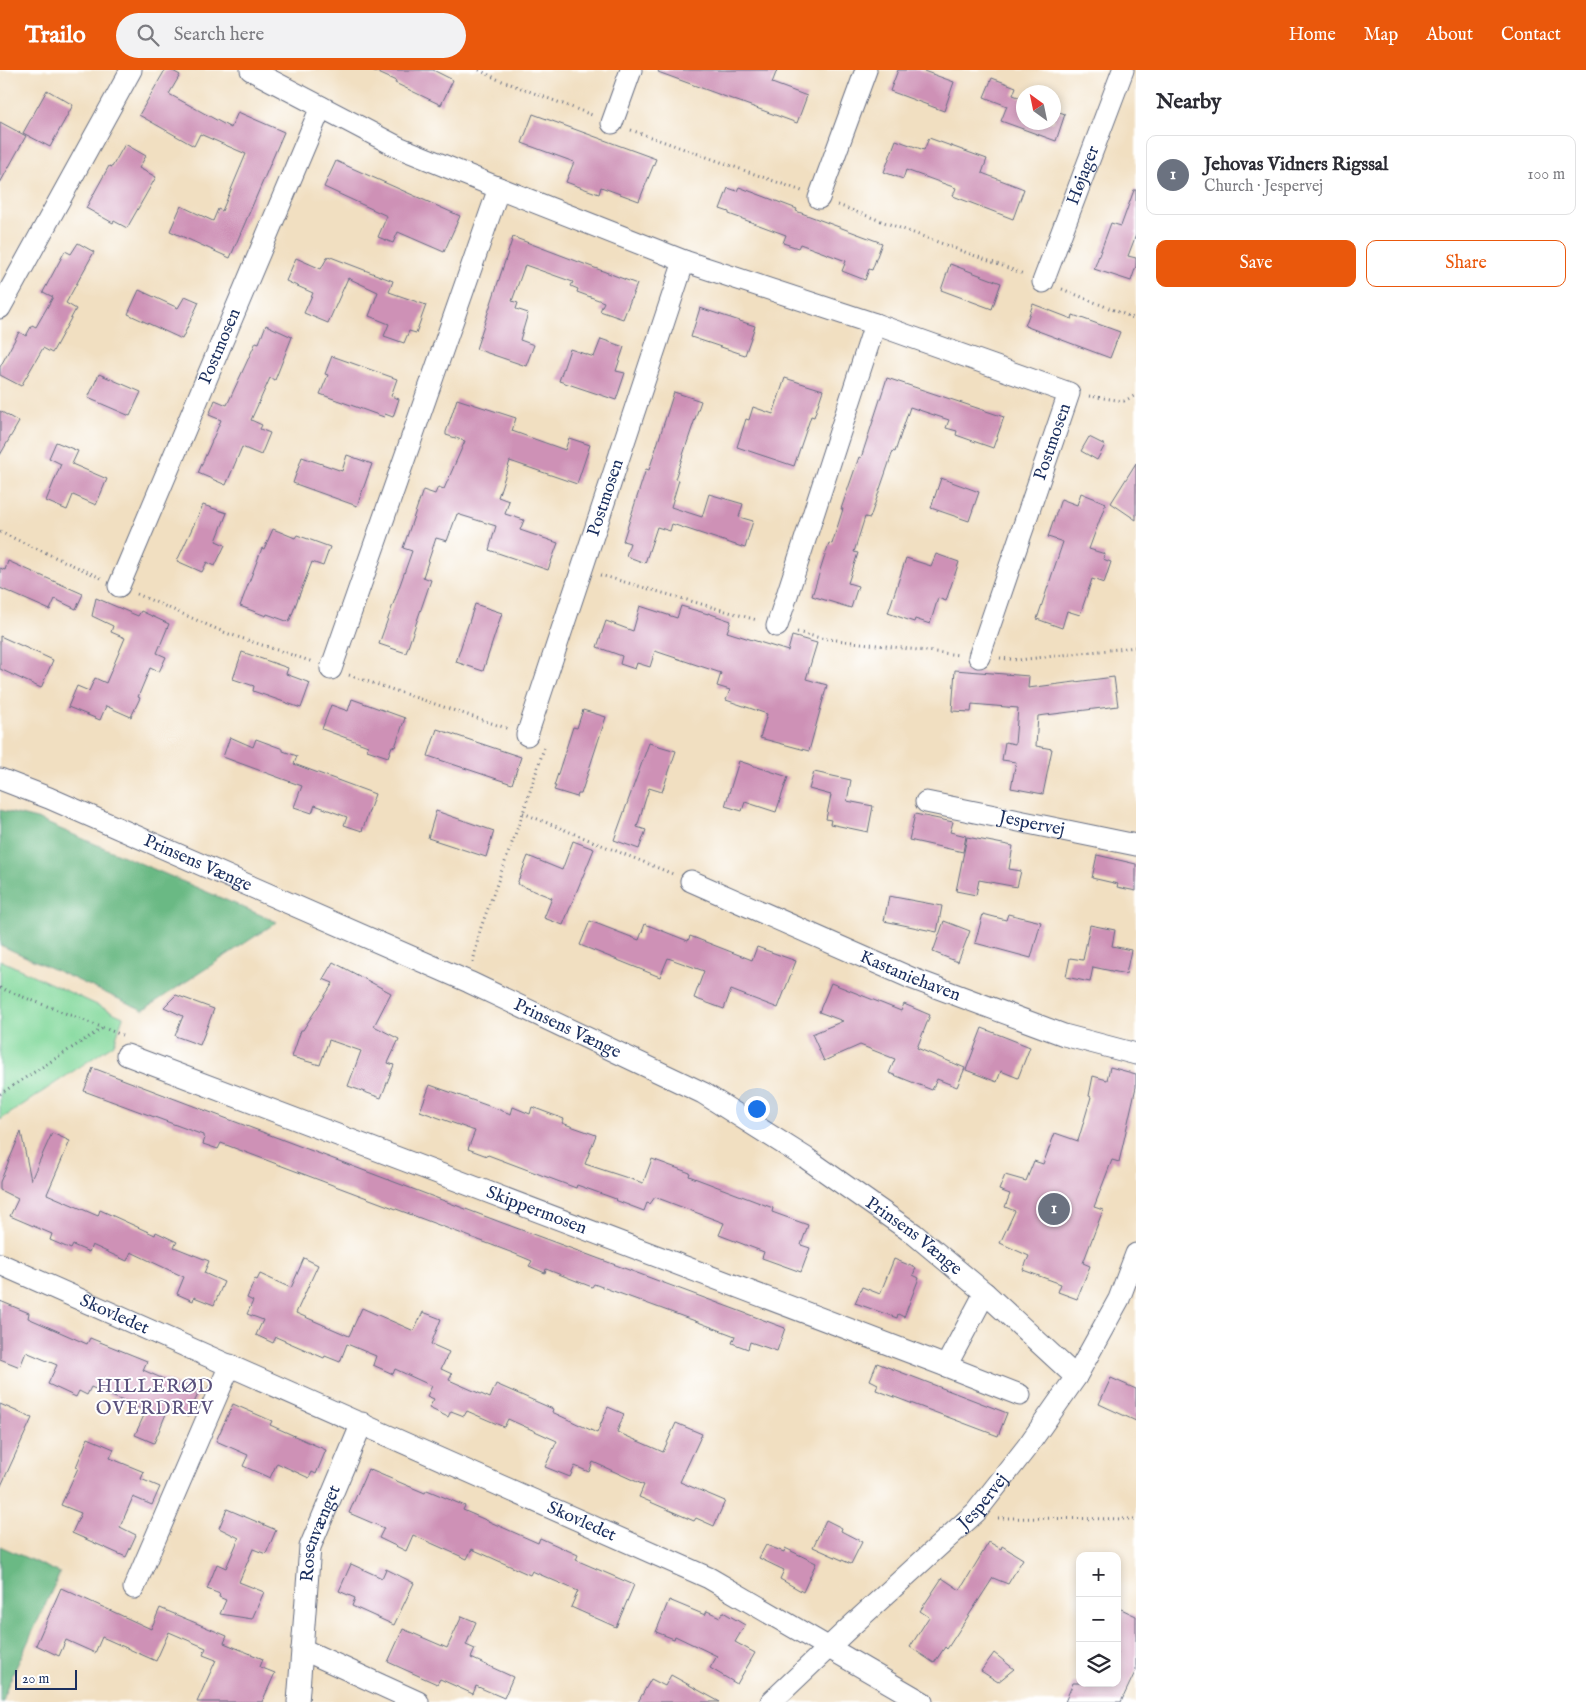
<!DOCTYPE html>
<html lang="en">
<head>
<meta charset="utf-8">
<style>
	body { margin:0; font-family:"IM FELL English",serif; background:#f2f2f3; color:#2b2b33 }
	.controls { position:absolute; right:15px; bottom:15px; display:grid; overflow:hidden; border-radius:10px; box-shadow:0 2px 8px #0003 }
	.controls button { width:45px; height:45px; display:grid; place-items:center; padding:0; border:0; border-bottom:1px solid #e1e1e2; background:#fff; color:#2b2b33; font:25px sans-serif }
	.compass { position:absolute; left:1016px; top:15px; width:45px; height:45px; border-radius:50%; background:#fff; box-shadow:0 2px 8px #0003; rotate:327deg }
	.scale { position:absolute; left:15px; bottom:12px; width:62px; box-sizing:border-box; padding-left:5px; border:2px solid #1b2f5e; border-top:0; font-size:14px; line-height:18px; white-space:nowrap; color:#1b2f5e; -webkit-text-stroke:4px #fff; paint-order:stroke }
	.you { position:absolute; left:756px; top:1038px; width:18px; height:18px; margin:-12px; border:4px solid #fff; border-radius:50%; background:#1a73e8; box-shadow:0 0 0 8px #1a73e833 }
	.badge { display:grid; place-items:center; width:32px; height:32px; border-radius:50%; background:#ea580c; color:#fff; font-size:16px; font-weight:700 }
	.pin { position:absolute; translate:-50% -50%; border:2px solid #fff; box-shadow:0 1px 5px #0006 }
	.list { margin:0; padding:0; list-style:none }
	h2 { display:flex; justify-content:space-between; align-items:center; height:65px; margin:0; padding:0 20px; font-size:21px }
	h2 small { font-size:16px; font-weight:400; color:#7c7c81 }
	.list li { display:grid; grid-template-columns:32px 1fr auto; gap:15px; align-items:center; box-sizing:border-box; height:80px; margin:0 10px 10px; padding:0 10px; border:1px solid #e1e1e2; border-radius:10px }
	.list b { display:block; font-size:19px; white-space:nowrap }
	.list p { margin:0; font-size:16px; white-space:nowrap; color:#7c7c81 }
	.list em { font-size:16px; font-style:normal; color:#7c7c81 }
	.actions { display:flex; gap:10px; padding:15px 20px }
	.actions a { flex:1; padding:11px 0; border:1px solid #ea580c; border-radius:10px; text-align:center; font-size:18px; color:#ea580c }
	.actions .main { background:#ea580c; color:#fff }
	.icon { flex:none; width:28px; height:28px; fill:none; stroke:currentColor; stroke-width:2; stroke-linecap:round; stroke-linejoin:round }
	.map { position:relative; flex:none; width:1136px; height:1632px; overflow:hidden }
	header { display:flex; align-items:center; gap:30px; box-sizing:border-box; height:70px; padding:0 25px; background:#ea580c; color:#fff }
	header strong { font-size:24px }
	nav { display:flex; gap:28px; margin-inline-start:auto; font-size:18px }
	.search { width:350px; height:45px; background:#f2f2f3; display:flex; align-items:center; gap:12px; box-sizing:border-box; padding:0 18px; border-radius:28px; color:#7c7c81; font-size:19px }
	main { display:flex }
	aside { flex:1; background:#fff }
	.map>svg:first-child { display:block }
	.green { fill:#83d99c; stroke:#4f847d }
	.forest { fill:#6ab984; stroke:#427471 }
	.building { fill:#ce91b6 }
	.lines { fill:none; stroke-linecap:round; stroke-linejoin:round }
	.minor-casing { stroke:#666d81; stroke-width:23 }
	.path { stroke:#666d81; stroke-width:3; stroke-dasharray:1 4; stroke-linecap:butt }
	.minor { stroke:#fff; stroke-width:21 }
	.labels { text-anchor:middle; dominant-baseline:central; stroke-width:4; stroke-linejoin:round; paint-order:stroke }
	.street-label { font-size:18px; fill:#1b2f5e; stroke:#fff }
	.neighbourhood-label { font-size:19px; letter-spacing:1px; fill:#5a517d; stroke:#fff }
</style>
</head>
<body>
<header>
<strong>Trailo</strong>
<div class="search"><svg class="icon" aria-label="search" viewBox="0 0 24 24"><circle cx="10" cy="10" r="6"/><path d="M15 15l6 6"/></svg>Search here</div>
<nav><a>Home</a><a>Map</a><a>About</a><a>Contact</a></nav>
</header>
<main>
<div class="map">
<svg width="1136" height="1632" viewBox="0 0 1136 1632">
	<rect width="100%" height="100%" fill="#fff"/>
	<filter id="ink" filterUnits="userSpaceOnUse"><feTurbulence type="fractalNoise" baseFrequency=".02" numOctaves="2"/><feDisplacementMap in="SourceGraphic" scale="10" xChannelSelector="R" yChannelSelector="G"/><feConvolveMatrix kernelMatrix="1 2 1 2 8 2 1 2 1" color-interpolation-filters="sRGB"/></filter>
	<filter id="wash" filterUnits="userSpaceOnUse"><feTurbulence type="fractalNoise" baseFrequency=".0096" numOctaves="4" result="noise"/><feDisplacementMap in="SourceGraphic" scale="20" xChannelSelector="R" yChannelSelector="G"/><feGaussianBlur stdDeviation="1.12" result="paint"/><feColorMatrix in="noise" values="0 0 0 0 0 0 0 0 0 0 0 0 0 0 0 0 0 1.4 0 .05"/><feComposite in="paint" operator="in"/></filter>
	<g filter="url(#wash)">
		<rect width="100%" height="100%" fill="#f1dfc1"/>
		<!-- green -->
		<path class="green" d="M0,890L123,947L114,974L0,1050Z"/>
		<!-- forest -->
		<g class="forest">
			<path d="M0,740L37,749L277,852L143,940L0,875Z"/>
			<path d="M0,1476L60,1503L7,1617L3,1632H0Z"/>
		</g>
		<g id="blocks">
			<!-- building -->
			<g class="building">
				<path d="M165,0H171L180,5L169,24L231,58L238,42L284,62L230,188L170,161L181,136L213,151L218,139L222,141L246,84L200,64L194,76L139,45Z"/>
				<path d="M372,0H433L453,10L441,35L395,13L396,11Z"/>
				<path d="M659,0H777L772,13L807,26L797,53L658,2Z"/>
				<path d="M898,0H921L954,12L944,41L890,21Z"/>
				<path d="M992,8L1016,17L1013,25L1024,29V52H1054V40L1065,44L1056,71L1001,51L1007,36L984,27Z"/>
				<path d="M47,20L73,35L50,77L23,63Z"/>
				<path d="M533,44L656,89L639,131L601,117L599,124L566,112L574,92L522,73Z"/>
				<path d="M0,52L26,66L0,113Z"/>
				<path d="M929,68L987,89L982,103L1024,119L1013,149L953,126L956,118L906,100L903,109L884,102L896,70L924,80Z"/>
				<path d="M125,74L146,86L139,98L156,107L127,158L114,151L113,153L86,138L109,96L112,97Z"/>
				<path d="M336,91L460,146L444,182L398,162L393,173L378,167L387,146L324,117Z"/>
				<path d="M739,117L797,139L796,141L882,173L872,200L869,199L865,210L842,201L846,191L800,174L798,178L783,173L786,165L729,144V142L720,139L728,118L737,121Z"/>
				<path d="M1134,120H1136V165L1128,186L1136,188V196L1131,211L1094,199L1111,153L1121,156Z"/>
				<path d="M513,167L637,214L623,249L600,241L604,232L577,222L578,219L571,216L573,212L525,195L512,231L518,233L516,239L528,243L520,270L534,275L526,296L476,279Z"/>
				<path d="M78,173L94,182L66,233L76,239L52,283L43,278L21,316L0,305V297L19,262L26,266L32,255L36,257L53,227L43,222L65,181L71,184Z"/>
				<path d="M328,186L393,211L389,222L426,235L416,263L409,261L404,273L384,266L389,254L369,246L378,222L348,208L328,253L304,243L313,223L286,211L296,188L321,199Z"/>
				<path d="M950,194L1001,213L992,239L941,220Z"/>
				<path d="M139,220L178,238L185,226L199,232L182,269L128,244Z"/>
				<path d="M1033,234L1072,249L1073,245L1120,262L1110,288L1025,256Z"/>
				<path d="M700,238L755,256L745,285L691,267Z"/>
				<path d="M266,255L292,267L275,310L270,308L251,350L262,355L260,359L270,363L261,385L242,377L226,415L198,403L221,350L209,345L215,330L227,335L256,272L259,273Z"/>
				<path d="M601,269L624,277L616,301L625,303L616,330L559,311L570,279L594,287Z"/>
				<path d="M332,286L397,309L391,326L399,329L393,347L385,344L384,347L320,324L328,305L325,304Z"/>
				<path d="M99,304L141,322L130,346L88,328Z"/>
				<path d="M785,308L823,320L814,347L811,346L794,396L737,377L746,349L749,350L753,337L773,344Z"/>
				<path d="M887,308L1004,347L993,378L956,365L957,361L946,358L949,350L910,337L895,382L893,381L870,448L865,447L854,482L858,483L848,513L858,516L851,538L812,526L829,473L832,474L843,439H841L859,387L861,388Z"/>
				<path d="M674,322L701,331L675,409L679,410L671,437L702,447L709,424L743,434L739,447L753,451L745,478L672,454L670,461L657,457L645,493L626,486L630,473L623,471L646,399L649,400Z"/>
				<path d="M457,329L516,348L512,361L565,380L569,368L590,375L577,414L510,391L498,427L509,431L505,444L524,450L520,460L558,473L548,500L489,480L496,456L457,444L447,471L436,468L423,507L431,510L406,583L379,574L412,481L403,478L423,420L435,424L438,417L444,419L465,371L446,365V362Z"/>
				<path d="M0,341L19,352L0,385Z"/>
				<path d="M1089,367L1105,375L1097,390L1081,381Z"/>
				<path d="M56,372L78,381L72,394L107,409L96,435L73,425L67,440L46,431L61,394L49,388Z"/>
				<path d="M347,385L372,394L357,436L293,413L302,387L342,401Z"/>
				<path d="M1136,393V450L1111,433Z"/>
				<path d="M941,408L979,422L969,451L931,438Z"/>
				<path d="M1081,423L1106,433L1089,479L1105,484L1103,489L1111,492L1104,513L1092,509L1080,545L1067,541L1062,558L1037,549L1063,472L1048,467L1061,429L1077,435Z"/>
				<path d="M203,435L227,443L216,471L225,475L215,496L207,492L202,502L177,491Z"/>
				<path d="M273,459L295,468L297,465L330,477L323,496L312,492L289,552L267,544L266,546L240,536L262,478L264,479Z"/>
				<path d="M936,484L959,492L946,531L938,528L930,554L915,549L914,552L888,543L906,488L931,496Z"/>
				<path d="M8,491L83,524L76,539L55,529L50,540L0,518V498L5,500Z"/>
				<path d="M96,528L138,546L141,541L169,554L157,583L166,587L159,602L150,598L138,627L140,628L131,647L106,636L100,650L68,637L77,616L89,621L95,608L106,613L125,568L111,562L113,556L92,546Z"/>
				<path d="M475,534L502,543L483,601L456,592Z"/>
				<path d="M640,536L677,548L681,536L708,544V543L731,551L727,562L788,581L792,566L817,573L806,609L827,615L809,681L760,668L767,644L726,630L730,620L717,616L721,603L655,581L650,597L637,593L635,599L620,594L622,586L597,577L606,551L633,561Z"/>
				<path d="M0,566L53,590L41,618L0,599Z"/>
				<path d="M242,582L288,598L286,604L310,613L301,638L253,621L254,616L233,609Z"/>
				<path d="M955,600L1029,606L1028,618L1114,607L1118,636L1038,646L1036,676L1052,679L1043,724L1011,718L1016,692L1002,690L1005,672L1015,674L1018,638L972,634L971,642L952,641Z"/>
				<path d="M352,629L405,648L395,677L392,676L388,687L367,680L368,676L322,659L331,635L348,641Z"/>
				<path d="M583,640L606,647L581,724H578L577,727L554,720L556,716H554L573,657L577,658Z"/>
				<path d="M437,659L521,687L512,714L428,686Z"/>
				<path d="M230,667L253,677L256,669L283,679V681L297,686L294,694L375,724L362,761L344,755L347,747L315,735L312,743L294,737L302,716L223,687Z"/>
				<path d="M649,673L676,681L662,722L649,718L637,757L646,760L639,779L614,770Z"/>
				<path d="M739,691L788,707L776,742L745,732L742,741L725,736Z"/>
				<path d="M814,702L851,710L847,731L873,736L868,762L830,754L831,750L826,749L831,725L809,719Z"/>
				<path d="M436,741L494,761L486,787L428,768Z"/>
				<path d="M915,744L953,752L950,762L966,766L963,782L909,770Z"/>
				<path d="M967,767L1013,776L1009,799L1021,801L1017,817L979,810L976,825L956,821Z"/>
				<path d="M573,771L594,779L563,855L544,848L552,828L517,814L528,786L562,800Z"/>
				<path d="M1097,785L1136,794V821L1117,817L1118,814L1092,808Z"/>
				<path d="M889,826L942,836L937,862L884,851Z"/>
				<path d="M983,844L1006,850L1008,844L1041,852L1031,888L975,873Z"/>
				<path d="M590,851L639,870L645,854L688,871L690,866L752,890L757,877L796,891L778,938L731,920L724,939L694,928L704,901L668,888L660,907L580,875Z"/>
				<path d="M944,851L970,861L958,892L933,882Z"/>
				<path d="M1090,855L1115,860L1112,876L1131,880L1126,904L1093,897L1090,912L1066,907L1070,888L1083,890Z"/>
				<path d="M333,892L391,923L374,956L399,969L388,993L394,995L381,1028L348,1016L361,981L329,970L320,995L292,987L301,960H303L333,913L323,909Z"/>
				<path d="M831,913L901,941L904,934L930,945L917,978L965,998L957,1017L937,1009L932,1020L889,1003L895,989L860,975L824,991L812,964L843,951L819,942Z"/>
				<path d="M176,925L214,939L200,975L175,966L183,946L164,937Z"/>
				<path d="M982,958L1030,977L1018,1008L1001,1001L997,1012L966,1000Z"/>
				<path d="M1110,997L1136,1004V1017L1119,1092L1112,1090L1094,1137L1103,1140L1083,1193L1090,1196L1077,1229L1058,1222L1061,1214L1023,1200L1029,1186L1000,1173L1015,1141L1005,1137L1010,1124L999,1120L1005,1105L1026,1111L1034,1091L1043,1094L1055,1063L1078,1071L1091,1027L1089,1026L1093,1006L1107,1010Z"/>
				<path d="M93,998L500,1152L785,1258L777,1281L750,1272L748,1279L732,1273L735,1266L698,1252L594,1214L592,1217L546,1199L545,1203L529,1196L532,1191L513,1183L221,1073L218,1079L203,1074L205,1068L203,1067V1065L84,1021Z"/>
				<path d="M430,1015L511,1044L513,1037L530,1044L532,1037L564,1049L562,1053L596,1065L585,1094L643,1113L652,1089L690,1103L689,1106L773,1138L772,1142L808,1155L801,1175L810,1178L801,1202L762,1188L764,1182L719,1165L724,1153L655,1127L650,1134L647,1133L644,1141L615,1130L616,1129L577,1115L576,1118L488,1085L487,1086L468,1079L475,1061L420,1041Z"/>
				<path d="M21,1062L31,1110L52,1063L70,1071L47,1124L98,1146L100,1140L155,1165L156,1162L177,1172L174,1177L209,1191L204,1203L224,1212L214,1235L194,1227L193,1231L177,1224L184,1207L131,1182L127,1191L92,1175L89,1182L73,1175L71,1179L50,1170L52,1164L10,1146L18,1129L0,1120V1112Z"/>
				<path d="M304,1188L318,1195L296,1243L349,1266L362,1238L414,1261L423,1242L441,1249L431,1274L449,1282L441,1299L452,1304L449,1310L490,1328L496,1314L553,1339L552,1342L597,1363L608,1337L624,1344L617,1362L663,1382L676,1353L702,1364L680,1412L725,1431L714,1456L696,1448L694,1451L639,1427L644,1415L593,1392L589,1402L575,1396L570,1407L545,1397L557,1371L508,1349L504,1357L467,1341L464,1346L451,1341L448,1347L429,1338L434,1329L427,1326L432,1316L395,1299L393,1304L373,1295L376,1286L347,1274L340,1292L325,1286L324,1288L276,1267L273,1273L256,1265L263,1250L247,1244L253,1231L247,1228L255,1209L257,1210L260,1204L291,1218Z"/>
				<path d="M894,1189L916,1198L913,1205L919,1208L904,1247L898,1244L897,1248L855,1233L862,1217L880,1224Z"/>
				<path d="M0,1231L29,1243L28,1248L87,1274L90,1268L147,1291L143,1300L198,1324L188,1347L168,1339L154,1373L135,1365L146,1341L91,1317L87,1325L79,1321L76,1327L48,1314L57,1295L26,1282L20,1297L0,1289Z"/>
				<path d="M877,1293L1007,1343L998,1366L876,1320L878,1314L870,1310Z"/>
				<path d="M1111,1308L1136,1319V1351L1099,1334Z"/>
				<path d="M0,1334L32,1348L0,1418Z"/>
				<path d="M233,1334L272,1351L270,1355L326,1380L316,1404L312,1402L309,1408L277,1393L270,1408L243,1396L248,1385L216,1371Z"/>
				<path d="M88,1368L114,1379L110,1388L144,1402L141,1409L160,1417L152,1435L133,1427L120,1457L136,1465L126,1487L72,1463L81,1443L61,1435L78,1398L76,1397Z"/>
				<path d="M368,1399L425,1423L427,1420L465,1436L463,1440L538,1473L540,1468L578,1485L576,1490L634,1515L616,1557L571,1537L578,1521L532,1501L530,1505L472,1479L467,1489L413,1465L406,1481L379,1468L384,1458L349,1443Z"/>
				<path d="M227,1439L276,1460L266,1484L253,1479L239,1512L264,1522L252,1549L220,1544L226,1530L219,1527L220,1524L207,1519L217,1494L226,1498L239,1468L219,1458Z"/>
				<path d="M826,1450L842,1458L841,1461L862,1472L851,1494L813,1477Z"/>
				<path d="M989,1472L1001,1479L1002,1476L1023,1489L1008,1514L993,1508L947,1579L945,1577L934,1593L910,1577L929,1547L920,1541L942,1508L960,1520Z"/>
				<path d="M766,1475L784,1482L785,1478L816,1493L803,1522L780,1509L784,1500L759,1488Z"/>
				<path d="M351,1494L382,1508L386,1499L414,1513L394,1555L352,1536L355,1528L339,1521Z"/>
				<path d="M61,1518L151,1559L160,1538L227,1566L224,1573L263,1589L260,1597L275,1603L262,1632H197L216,1590L203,1585L206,1578L169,1562L156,1591L102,1567L95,1583L66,1570L59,1586L36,1575Z"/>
				<path d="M669,1530L705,1545L707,1541L720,1547L723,1542L745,1555L735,1572L755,1583L737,1614L710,1598L717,1586L675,1566L674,1569L656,1562Z"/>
				<path d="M1117,1537L1136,1546V1600L1121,1632H1065L1073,1613H1117Z"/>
				<path d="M462,1546L476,1552L466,1575L475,1579L471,1588L513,1607L504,1628L476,1616L473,1624L440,1609L437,1614L388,1592L403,1559L447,1578Z"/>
				<path d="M994,1583L1014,1599L998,1612L981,1601Z"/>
				<path d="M671,1605L720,1632H638L651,1609L665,1616Z"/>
			</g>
		</g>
	</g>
	<g filter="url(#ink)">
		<use href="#blocks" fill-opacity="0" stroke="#666d81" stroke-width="1"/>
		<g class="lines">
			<!-- minor casing -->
			<g class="minor-casing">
				<g id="minor">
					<path d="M251,0L398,77L499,118L684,191L875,254L1069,323L979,587"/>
					<path d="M612,53L631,0"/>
					<path d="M819,128L866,0"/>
					<path id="s1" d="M1043,212L1123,0"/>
					<path d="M0,238L131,0"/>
					<path id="s2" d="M119,516L321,37"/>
					<path d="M777,556L875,254"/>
					<path d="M331,599L499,118"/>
					<path id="s3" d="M527,665L684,191"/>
					<path id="s4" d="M0,709L49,728L469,912L703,1023L806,1088L914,1164L985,1223L1076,1307"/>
					<path id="s5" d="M926,732L1136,775"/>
					<path id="s6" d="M691,811L911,908L1064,965L1136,984"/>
					<path id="s7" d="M127,985L946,1296L985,1223"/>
					<path id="s8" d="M0,1194L709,1508L922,1632"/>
					<path d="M946,1296L1020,1325"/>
					<path d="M134,1518L230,1295"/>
					<path d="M302,1579L418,1632"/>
					<path id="s9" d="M298,1632L310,1477L362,1353"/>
					<path id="s10" d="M771,1632L849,1558L976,1442L1027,1377L1076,1307L1119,1229L1136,1184"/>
				</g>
			</g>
			<!-- path -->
			<g class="path">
				<path d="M479,0L497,9L592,45"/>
				<path d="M631,60L802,121"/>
				<path d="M838,135L1024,204"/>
				<path d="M1062,219L1136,249"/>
				<path d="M1089,326L1124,331L1136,325"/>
				<path d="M0,462L101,508"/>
				<path d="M600,505L757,550"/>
				<path d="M137,524L226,563L313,592"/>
				<path d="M797,562L820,568L959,585"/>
				<path d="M1000,588L1018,590L1136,577"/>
				<path d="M349,605L509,659"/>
				<path d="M523,743L673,804"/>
				<path d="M473,892L480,860L523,743L544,678"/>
				<path d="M0,918L122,965"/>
				<path d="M0,1024L103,958"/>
				<path d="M998,1448L1136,1449"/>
			</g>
			<!-- minor -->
			<use href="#minor" class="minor"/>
		</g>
	</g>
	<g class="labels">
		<!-- street labels -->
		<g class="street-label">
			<text stroke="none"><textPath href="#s1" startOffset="114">Højager</textPath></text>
			<text stroke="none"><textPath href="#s2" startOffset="260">Postmosen</textPath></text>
			<text transform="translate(1053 372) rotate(-71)">Postmosen</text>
			<text stroke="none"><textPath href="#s3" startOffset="250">Postmosen</textPath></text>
			<text stroke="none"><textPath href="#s5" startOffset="108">Jespervej</textPath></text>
			<text stroke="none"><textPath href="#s4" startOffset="215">Prinsens Vænge</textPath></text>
			<text stroke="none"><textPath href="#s6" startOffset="239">Kastaniehaven</textPath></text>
			<text stroke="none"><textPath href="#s4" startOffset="620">Prinsens Vænge</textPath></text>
			<text stroke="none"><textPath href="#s7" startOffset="438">Skippermosen</textPath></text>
			<text stroke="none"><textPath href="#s4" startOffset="1025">Prinsens Vænge</textPath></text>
			<text stroke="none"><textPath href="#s8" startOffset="125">Skovledet</textPath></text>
			<text stroke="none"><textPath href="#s10" startOffset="292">Jespervej</textPath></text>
			<text stroke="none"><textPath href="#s8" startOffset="636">Skovledet</textPath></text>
			<text stroke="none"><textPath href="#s9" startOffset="171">Rosenvænget</textPath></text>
		</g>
		<!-- neighbourhood labels -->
		<g class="neighbourhood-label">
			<text x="155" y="1317">HILLERØD<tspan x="155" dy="22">OVERDREV</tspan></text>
		</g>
	</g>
</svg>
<div class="controls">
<button>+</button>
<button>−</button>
<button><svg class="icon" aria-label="layers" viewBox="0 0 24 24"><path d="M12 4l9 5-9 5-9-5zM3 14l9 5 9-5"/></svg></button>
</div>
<svg class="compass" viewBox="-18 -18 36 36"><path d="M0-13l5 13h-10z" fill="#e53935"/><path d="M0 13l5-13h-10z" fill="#7c7c81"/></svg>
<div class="scale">20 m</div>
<div class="you"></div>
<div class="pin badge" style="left:1054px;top:1139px;background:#6b7280">1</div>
</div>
<aside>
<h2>Nearby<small></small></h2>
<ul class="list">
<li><span class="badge" style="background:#6b7280">1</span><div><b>Jehovas Vidners Rigssal</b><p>Church · Jespervej</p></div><em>100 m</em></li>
</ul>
<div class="actions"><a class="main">Save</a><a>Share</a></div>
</aside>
</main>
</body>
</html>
